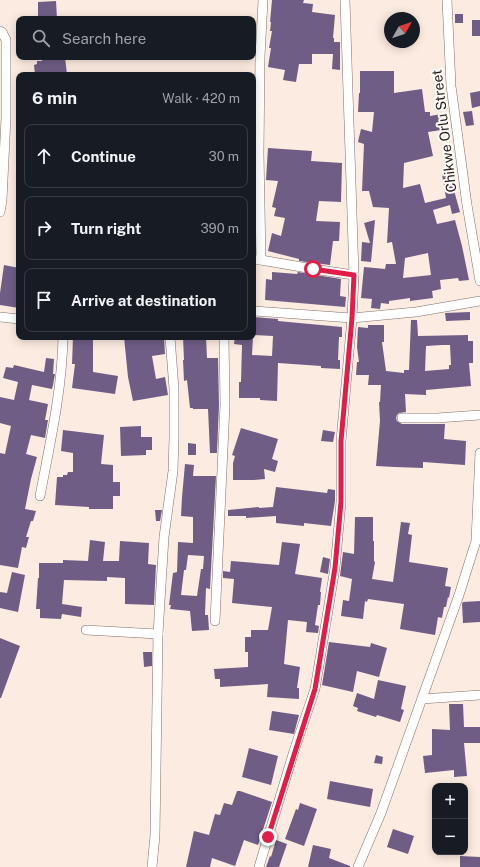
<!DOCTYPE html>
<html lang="en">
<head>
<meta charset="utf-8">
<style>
	body { margin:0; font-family:"Public Sans",sans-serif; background:#242831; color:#f1f3f6 }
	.controls { position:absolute; right:12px; bottom:12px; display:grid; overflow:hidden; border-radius:8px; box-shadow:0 2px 10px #0003 }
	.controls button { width:36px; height:36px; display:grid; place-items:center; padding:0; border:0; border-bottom:1px solid #363941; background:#171b24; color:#f1f3f6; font:20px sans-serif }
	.compass { position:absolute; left:384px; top:12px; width:36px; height:36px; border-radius:50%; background:#171b24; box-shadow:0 2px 10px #0003; rotate:50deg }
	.stop { position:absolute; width:12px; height:12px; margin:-9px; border:3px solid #e11d48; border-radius:50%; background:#fff }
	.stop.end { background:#e11d48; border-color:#fff; box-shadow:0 1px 4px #0008 }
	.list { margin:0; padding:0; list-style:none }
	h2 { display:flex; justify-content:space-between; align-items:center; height:52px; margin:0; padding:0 16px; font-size:17px }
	h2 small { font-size:13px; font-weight:400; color:#9ea1a6 }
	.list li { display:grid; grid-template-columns:26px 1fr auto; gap:12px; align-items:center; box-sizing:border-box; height:64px; margin:0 8px 8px; padding:0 8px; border:1px solid #363941; border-radius:8px }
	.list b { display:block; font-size:15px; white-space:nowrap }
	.list em { font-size:13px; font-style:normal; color:#9ea1a6 }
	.icon { flex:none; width:22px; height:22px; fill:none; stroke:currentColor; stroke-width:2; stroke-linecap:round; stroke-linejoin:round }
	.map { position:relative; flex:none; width:480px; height:867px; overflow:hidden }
	.search { position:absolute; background:#171b24; box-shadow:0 2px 10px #0003; left:16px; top:16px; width:240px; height:44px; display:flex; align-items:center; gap:10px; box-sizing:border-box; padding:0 14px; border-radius:8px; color:#9ea1a6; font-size:15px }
	.panel { position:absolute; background:#171b24; box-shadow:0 2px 10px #0003; left:16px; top:72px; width:240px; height:268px; border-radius:8px }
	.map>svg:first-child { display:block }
	.building { fill:#705d86; fill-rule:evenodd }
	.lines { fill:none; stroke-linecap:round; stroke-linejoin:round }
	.street-casing { stroke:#807168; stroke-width:10 }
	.street { stroke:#fff; stroke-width:9 }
	.route { stroke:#e11d48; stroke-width:5 }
	.labels { text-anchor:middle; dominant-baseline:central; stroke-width:4; stroke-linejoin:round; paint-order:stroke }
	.street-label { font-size:14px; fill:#231d19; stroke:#fefbf9 }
</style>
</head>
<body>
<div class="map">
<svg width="480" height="867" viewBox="0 0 480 867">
	<rect width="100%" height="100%" fill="#fcebe0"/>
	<!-- building -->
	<g class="building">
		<path d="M272,0H304L303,3L313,4L312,12L335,15L333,38H334V42H340V70L332,69L333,54H312V64H299L296,82L283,80L285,70L268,67L271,48H269L272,31H270L271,22H270Z"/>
		<path d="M56,1L57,19H38V2Z"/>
		<rect x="455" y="14" width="8" height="9"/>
		<rect x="472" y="20" width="8" height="16"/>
		<path d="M42,57H65L67,74L35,75L34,65L37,64V61H42Z"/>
		<path d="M360,71H394V93L422,89L425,112H430V116L447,113L448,125L440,126L441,130L428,132L433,156L404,163L403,188L420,184L425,203L446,198L442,174L452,173L455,194L460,212L452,214L450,205L433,210L437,224L455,220L462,246L469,280L459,281L458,278L440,280L441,289L432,291L433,298L410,301V298L389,301V304L381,303L380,309L371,308L372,299L361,298L364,267L385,269L386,264H396L392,242L387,243L389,208L373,207L369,191H362L364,144L358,142L361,129L372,132L374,112H358L359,93H360ZM428,253L431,275L403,278L405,258Z"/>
		<path d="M480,91V106L472,108L470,93Z"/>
		<path d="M472,111L474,125L466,126L463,112Z"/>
		<path d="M268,148L312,151L311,161L342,163L341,202L319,201L316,221L340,222L339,241H333L330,265L299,261V259L268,251L272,233L281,236L285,218L274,216L276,208L272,207L278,181L266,180Z"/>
		<path d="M375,220L371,262L361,261L362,242L370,243L364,223Z"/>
		<path d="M4,265L19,268V308L0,305V293Z"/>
		<path d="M272,272L297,274L298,272L341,279L340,296L346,297L345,307L265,300L266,279L272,280Z"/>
		<path d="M470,312V320L446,321L445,313Z"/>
		<path d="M253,317L278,319V321L342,327V337H339L338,360H340V369L321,368V366L278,363L277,401L260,400V398H239V382H241L242,345L234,344L235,337H253L252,355L272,356L273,336L253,335Z"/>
		<path d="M411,320H417L418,336L468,335V341H473V363H469L471,386L426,390V395L405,394L406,412L399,413L397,415L396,418L397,421L402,424H445L444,439L466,441L465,465L423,462V468L395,467L376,466L380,421L379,402H380L381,385H368L369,375H356L357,362H359L357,347L358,327L368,328V325H384V342H382L386,371L404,373V370H409ZM442,345H450L451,365H449V369L425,371L426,346Z"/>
		<path d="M73,337H93V372L118,376L115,394L72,388L75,364H72Z"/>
		<path d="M124,337H164L165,354L152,356L156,379L165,377L168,395L133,401L128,377Z"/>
		<path d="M183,337H206L207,358H218L219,405L217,453H210L208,409H193V408H190L187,380L184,381L183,360H184Z"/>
		<path d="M46,358L54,359L53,374H55L53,385L52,389L32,385L29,400L48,404L45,420H48L45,438L31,435L26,454L37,457L31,479L25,509L36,511L33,521H31L26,537H29L26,548L22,547L18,568L0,565V453L5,454L11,426L0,423V397L14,400L18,382L3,378L6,367L13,368L14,365L44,372Z"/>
		<path d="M141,426V437H152V450H146V455L121,456L120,427Z"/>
		<path d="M241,428L278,439L272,459L278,461L275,472L264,469L265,479L254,480H233V463L235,456L232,455Z"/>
		<path d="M63,430L104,435L101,464L113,465V482H120V496H113V509H89V507L55,505L57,477H63V475H67L68,472H73V453L61,451Z"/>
		<path d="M323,430L335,432L333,442L321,441Z"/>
		<path d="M188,443L196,444V455H188Z"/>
		<path d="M185,464L194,465L193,476H216L210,589L206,588L205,615H208L209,630L192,631L190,611L170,609L171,605H169L173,573L177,572L178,542L193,543V517L181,516L182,497ZM188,555L204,556L203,569H201L197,596L181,595L184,570H186Z"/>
		<path d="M276,487L327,493L328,489L335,490V501L331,526L304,523V526L276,523V516L246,518V516H228V510L259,507V508L273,507Z"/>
		<path d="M155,510H162L160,521H156Z"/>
		<path d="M355,517H373V541H374V561L375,562L372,579L393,582L401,522L410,523L408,534L412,535L409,562L448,568L445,586L451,587L449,598L448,597L446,607H444L442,618L438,617L435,635L400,629L404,604L368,599L367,602L365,601L363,619L341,616L343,600L349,601L352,579L340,576L343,552L354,554Z"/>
		<path d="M90,540L105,542L103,561H119L120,541L149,543L148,564L156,565L154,605L125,604V578L107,577V581L64,580L62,604L82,607L81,617L62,614L61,619L40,618V609H36L38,578H39V563H63V560L88,561Z"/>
		<path d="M282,542L300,544L295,574L322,578L320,592H321L320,605H318L315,625L319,626L318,633L306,632L307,622L288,620L284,664L300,667L297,688H299V699L267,697L268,684L220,687V679H215L214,669L248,667V652H245V637H251V630H268L272,607L232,603L234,579L223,578V571L230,572L231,561L279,565Z"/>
		<path d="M323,557L330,559L328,574L320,572Z"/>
		<path d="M12,572L25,575L18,612L0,608V592L7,593Z"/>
		<path d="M480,601V622L463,623L462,604L463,602Z"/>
		<path d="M0,638L20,646L1,698H0Z"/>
		<path d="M329,642L370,647L371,643L387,648L379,677L357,671L353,692L322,685Z"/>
		<path d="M143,652H152V666L144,667Z"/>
		<path d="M378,680L406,686L401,709L404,710L400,722L377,715L376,717L357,711L358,708L353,706L357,693L374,699Z"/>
		<path d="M449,704H463L464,727H480V743H464L467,776L454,777V770L425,773L423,756L432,755V729L450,730Z"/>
		<path d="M272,711L299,715L294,734L269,730Z"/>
		<path d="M249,748L278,756L271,785L242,777Z"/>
		<path d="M376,755L383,757L382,764L374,763Z"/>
		<path d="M330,781L373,789L370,807L327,799Z"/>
		<path d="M237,791H240L272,802L258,845L244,840L235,866L212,858L210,867H186L194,831L209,835L215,814L220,815L224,803L232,805Z"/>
		<path d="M300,803L317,809L304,846L285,839L296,809L298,810Z"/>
		<path d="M393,829L414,836L408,854L387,847Z"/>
		<path d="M276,840L287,844L279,867H266L270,856L271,857Z"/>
		<path d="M313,845L331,849L329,858L350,866V867H308Z"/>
		<path d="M460,856L480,857V867H460Z"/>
	</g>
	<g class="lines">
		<!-- street casing -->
		<g class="street-casing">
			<g id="street">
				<path d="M447,0L451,86L467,205L480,281"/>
				<path d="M0,31L2,32L6,40V118L2,200L0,212"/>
				<path d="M253,260H261L313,269L354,275"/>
				<path d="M261,260L259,153L260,57L263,0"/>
				<path d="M253,311L352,318L416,312L480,301"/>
				<path d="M0,317L19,319"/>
				<path d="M402,418H437L480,415"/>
				<path d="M40,496C50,443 62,391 63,337"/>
				<path d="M215,621L225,405L224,337"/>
				<path d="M86,630L158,634"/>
				<path d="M422,699L480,695"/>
				<path d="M152,867L155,835L158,634L164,537L173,471L174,438V389L170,337"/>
				<path d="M259,867L294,751L315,689L335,568L341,502V441L352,318L354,275L345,0"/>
				<path d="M358,867L381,813L459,595L476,541L480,453"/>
			</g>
		</g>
		<!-- street -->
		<use href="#street" class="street"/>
	</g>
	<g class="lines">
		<!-- route -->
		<path class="route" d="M268,837L315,689L335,568L341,502V441L352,318L354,275L313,269"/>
	</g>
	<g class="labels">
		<!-- street labels -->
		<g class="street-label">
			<text transform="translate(444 131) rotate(-97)">Chikwe Orlu Street</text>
		</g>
	</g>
</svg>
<div class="controls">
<button>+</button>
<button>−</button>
</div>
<svg class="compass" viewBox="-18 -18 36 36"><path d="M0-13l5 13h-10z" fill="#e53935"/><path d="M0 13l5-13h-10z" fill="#9ea1a6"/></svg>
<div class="stop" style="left:313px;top:269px"></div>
<div class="stop end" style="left:268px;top:837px"></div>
<div class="search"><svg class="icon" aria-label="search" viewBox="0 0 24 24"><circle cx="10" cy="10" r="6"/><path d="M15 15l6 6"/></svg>Search here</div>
<section class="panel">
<h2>6 min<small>Walk · 420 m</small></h2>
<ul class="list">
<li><svg class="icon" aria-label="ahead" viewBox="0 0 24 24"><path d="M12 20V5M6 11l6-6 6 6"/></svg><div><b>Continue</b></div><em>30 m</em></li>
<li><svg class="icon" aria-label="right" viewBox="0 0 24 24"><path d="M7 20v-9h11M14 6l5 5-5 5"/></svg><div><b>Turn right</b></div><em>390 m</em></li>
<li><svg class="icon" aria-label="arrive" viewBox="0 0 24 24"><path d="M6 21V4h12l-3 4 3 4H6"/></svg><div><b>Arrive at destination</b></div></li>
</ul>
</section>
</div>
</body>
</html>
